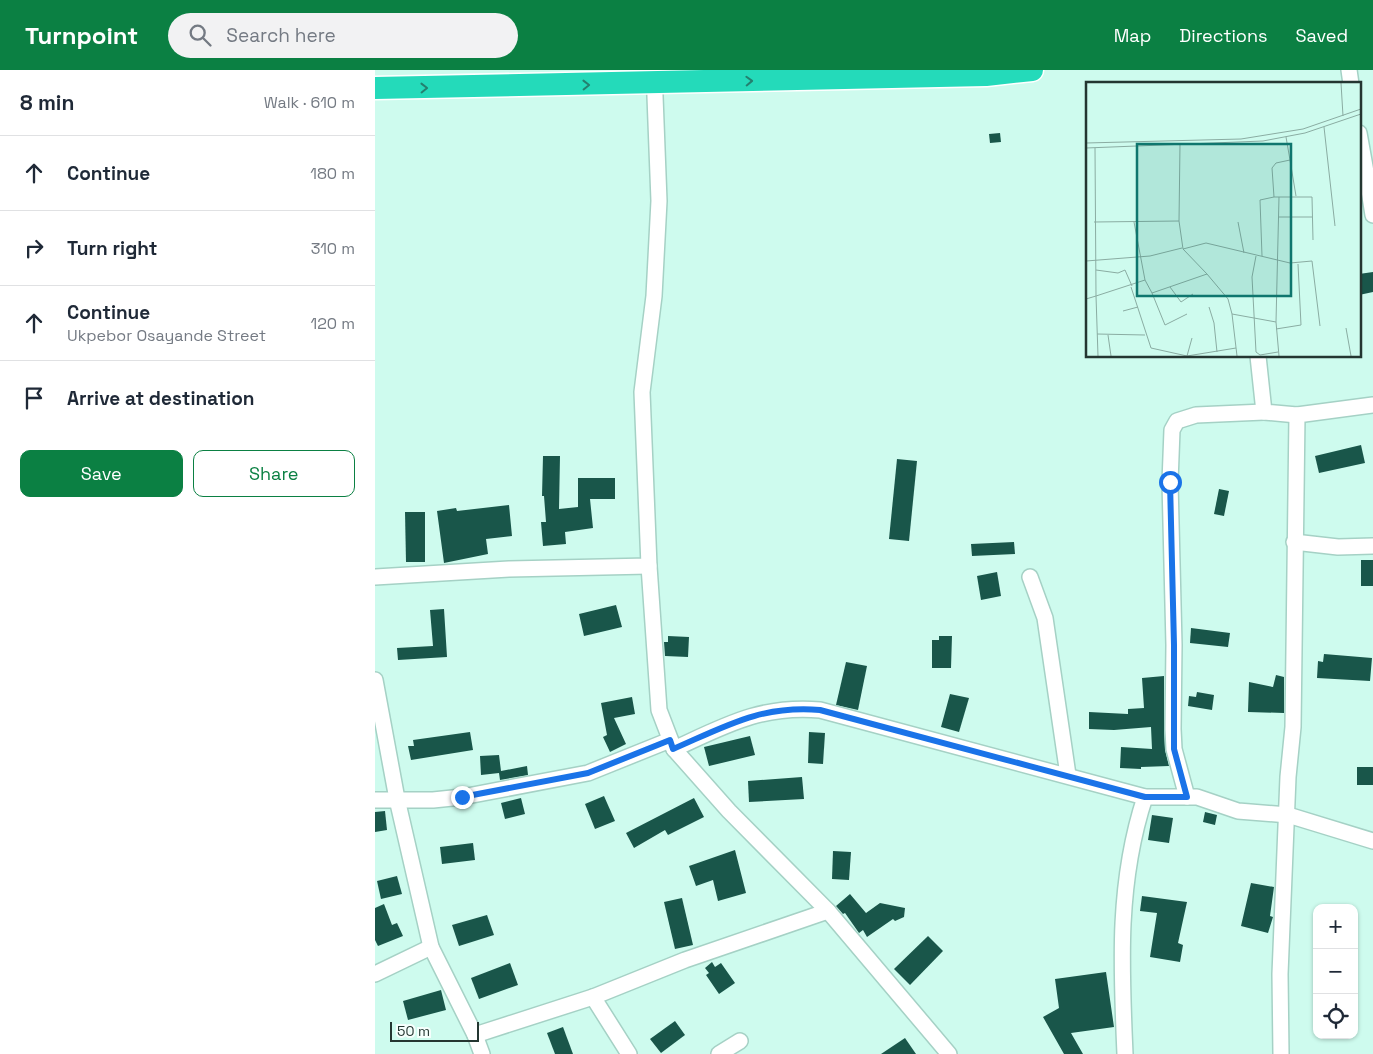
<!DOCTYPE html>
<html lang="en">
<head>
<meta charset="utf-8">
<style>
	body { margin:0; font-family:"Space Grotesk",sans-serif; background:#f2f2f3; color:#1f2937 }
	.controls { position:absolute; right:15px; bottom:15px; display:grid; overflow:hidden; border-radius:10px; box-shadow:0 1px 4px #0004 }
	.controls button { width:45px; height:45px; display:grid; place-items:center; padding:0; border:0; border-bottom:1px solid #e0e1e3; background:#fff; color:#1f2937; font:25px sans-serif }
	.scale { position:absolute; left:15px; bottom:12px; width:89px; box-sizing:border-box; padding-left:5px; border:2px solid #243631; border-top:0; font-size:14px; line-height:18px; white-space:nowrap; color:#243631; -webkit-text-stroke:4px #f6fffc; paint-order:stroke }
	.stop { position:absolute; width:15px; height:15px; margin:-11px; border:4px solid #1a73e8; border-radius:50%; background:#fff }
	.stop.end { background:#1a73e8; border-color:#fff; box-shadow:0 1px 5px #0008 }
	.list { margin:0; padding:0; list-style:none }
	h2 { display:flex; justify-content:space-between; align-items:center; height:65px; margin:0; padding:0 20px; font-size:21px }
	h2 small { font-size:16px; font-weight:400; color:#747a83 }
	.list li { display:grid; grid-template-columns:32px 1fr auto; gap:15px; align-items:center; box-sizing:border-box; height:75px; padding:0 20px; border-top:1px solid #e0e1e3 }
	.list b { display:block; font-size:19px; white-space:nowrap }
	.list p { margin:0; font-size:16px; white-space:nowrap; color:#747a83 }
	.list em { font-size:16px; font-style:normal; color:#747a83 }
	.actions { display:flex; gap:10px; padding:15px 20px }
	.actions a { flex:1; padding:11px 0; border:1px solid #0b8043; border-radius:10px; text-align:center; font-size:18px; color:#0b8043 }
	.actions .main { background:#0b8043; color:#fff }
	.icon { flex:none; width:28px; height:28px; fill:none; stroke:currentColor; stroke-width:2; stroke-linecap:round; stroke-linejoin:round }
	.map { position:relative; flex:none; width:998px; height:984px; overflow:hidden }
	header { display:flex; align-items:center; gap:30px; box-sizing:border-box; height:70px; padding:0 25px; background:#0b8043; color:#fff }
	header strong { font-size:24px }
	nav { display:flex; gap:28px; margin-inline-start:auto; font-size:18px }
	.search { width:350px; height:45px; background:#f2f2f3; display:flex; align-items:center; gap:12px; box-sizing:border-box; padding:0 18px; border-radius:28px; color:#747a83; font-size:19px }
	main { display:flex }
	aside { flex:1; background:#fff }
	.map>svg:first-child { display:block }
	.building { fill:#19564a }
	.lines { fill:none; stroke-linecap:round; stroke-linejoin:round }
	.minor-casing { stroke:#a5d1c5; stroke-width:18 }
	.highway-casing { stroke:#fff; stroke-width:25 }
	.minor { stroke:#fff; stroke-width:15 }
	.highway { stroke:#24daba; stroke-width:22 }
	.oneway { stroke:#24806f }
	.route { stroke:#1a73e8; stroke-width:6 }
	.inset-road { fill:none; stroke:#8aaca2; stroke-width:1 }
	.view { fill:#0f766e; fill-opacity:0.15; stroke:#0f766e; stroke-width:2.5 }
	.inset-edge { fill:none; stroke:#243631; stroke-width:2.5 }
</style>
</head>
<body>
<header>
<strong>Turnpoint</strong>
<div class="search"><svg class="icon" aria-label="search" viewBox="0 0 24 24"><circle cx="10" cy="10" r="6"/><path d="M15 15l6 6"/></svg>Search here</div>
<nav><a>Map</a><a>Directions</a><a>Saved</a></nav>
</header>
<main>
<aside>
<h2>8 min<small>Walk · 610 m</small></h2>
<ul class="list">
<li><svg class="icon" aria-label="ahead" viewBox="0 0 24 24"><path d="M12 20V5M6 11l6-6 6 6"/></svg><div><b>Continue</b></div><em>180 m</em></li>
<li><svg class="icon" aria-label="right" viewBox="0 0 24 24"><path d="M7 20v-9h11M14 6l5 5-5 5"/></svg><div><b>Turn right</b></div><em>310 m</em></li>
<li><svg class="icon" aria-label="ahead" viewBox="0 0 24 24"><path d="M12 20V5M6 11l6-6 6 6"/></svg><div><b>Continue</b><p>Ukpebor Osayande Street</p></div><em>120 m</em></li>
<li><svg class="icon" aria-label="arrive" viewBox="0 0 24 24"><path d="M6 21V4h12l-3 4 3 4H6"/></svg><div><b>Arrive at destination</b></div></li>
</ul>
<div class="actions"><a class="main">Save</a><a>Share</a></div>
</aside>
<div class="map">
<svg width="998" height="984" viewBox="0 0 998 984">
	<rect width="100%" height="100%" fill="#cefbee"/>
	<!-- building -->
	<g class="building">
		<path d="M625,63L626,72L615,73L614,64Z"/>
		<path d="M998,202V222L984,225V204Z"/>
		<path d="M986,375L990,393L944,403L940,386Z"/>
		<path d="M168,386H185L184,439L203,437V408H240V429H215L218,458L190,462L191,474L168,476L166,452H171L169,426H167Z"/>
		<path d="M522,389L542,391L534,471L514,469Z"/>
		<path d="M844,419L854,421L849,446L839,444Z"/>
		<path d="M134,435L137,466L111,469L113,484L69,493L62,441L81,438L82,441Z"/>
		<path d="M30,442H50V492H31Z"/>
		<path d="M639,472L640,484L597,486L596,474Z"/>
		<rect x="986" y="490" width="12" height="26"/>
		<path d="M622,502L626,526L606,530L602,506Z"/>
		<path d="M241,535L247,557L209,566L204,544Z"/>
		<path d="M69,539L72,587L23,590L22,578L58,576L55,540Z"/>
		<path d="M816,558L855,563L853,577L815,573Z"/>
		<path d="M293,566L314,567L313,587L290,586L289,572H293Z"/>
		<path d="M564,566H577L576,598H557V570H564Z"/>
		<path d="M949,584L997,588L995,611L942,608L943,591L948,592Z"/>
		<path d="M471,592L492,596L483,640L461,635Z"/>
		<path d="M901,605L909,607V643L873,642L874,612L898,617Z"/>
		<path d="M789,606V659L790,680L794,696L766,697V699L745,698L746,677L777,679L776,657L739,660L714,659V642L753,644V639L769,638L767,608Z"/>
		<path d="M822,622L839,625L837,640L813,636L814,626L821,627Z"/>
		<path d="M575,624L594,628L584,662L566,657Z"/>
		<path d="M257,627L260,644L239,648L251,674L235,682L228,667L232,665L226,633Z"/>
		<path d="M95,662L98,680L36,690L33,676H39L38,670Z"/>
		<path d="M434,662L450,663L448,694L433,693Z"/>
		<path d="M375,666L380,685L334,696L329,677Z"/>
		<path d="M124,685L126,701L152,696L153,705L125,710L124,703L106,705L105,686Z"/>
		<rect x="982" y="697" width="16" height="18"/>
		<path d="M427,707L429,729L374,732L373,711Z"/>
		<path d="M229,726L240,751L220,759L210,734Z"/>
		<path d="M146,728L150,744L130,749L126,733Z"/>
		<path d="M319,728L329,747L293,765L290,760L259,778L251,763Z"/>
		<path d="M10,741L12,760L0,762V742Z"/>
		<path d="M830,742L842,745L840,755L828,752Z"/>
		<path d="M777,745L798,748L794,773L773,770Z"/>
		<path d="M98,773L100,790L67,794L65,777Z"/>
		<path d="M360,780L371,823L343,831L338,810L321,816L314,796Z"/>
		<path d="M458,781L476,782L474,810L457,809Z"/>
		<path d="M22,806L27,824L6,829L2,811Z"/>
		<path d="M876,813L899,817L895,846L898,847L893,863L866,856Z"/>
		<path d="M475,824L491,843L505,833L530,838L529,847L520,851L518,849L492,867L488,860L484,863L470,843L468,844L461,836Z"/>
		<path d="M767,826L812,832L803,873L808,875L805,892L775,887L782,843L765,841Z"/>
		<path d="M307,828L318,875L300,879L289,832Z"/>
		<path d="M9,834L17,855L22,853L28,866L3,876L0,870V838Z"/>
		<path d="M112,845L119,865L84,876L77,855Z"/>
		<path d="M553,866L568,881L535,915L519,899Z"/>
		<path d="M337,892L340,897L346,893L360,913L344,924L331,905L334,903L330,898Z"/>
		<path d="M135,893L143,915L104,929L96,908Z"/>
		<path d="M731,902L739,957L696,963L708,984H689L668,947L684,938L680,909Z"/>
		<path d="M66,920L71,940L33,950L28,931Z"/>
		<path d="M300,951L310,965L286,983L275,969Z"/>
		<path d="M188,957L198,984H180L172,963Z"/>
		<path d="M530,968L541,984H506Z"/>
	</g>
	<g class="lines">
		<!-- minor casing -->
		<g class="minor-casing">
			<g id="minor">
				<path d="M974,0L976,14"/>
				<path d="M984,63L991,102L984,103"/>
				<path d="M991,102L998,145"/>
				<path d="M883,286L889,342L922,345"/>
				<path d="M919,472L963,477L998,476"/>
				<path d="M0,507L134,499L274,496L267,322L279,226L284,131L279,0"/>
				<path d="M655,507L670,548L693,705"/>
				<path d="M0,610L22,729L56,877L100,965L218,927L310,890L453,841L354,741L299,679L284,640L274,496"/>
				<path d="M299,679C351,655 386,635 445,640L770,727H822L863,741L913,745L998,771"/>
				<path d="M812,727L799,679L798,659L799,575L795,412L797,360L802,351L821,345L889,342"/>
				<path d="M0,730H58L87,727L213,703L295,670"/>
				<path d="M453,841L574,984"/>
				<path d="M0,904L56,877"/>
				<path d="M218,927L254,984"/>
				<path d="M100,965L107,984"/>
				<path d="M344,984L365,971"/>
				<path d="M750,984C746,895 742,812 770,727"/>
				<path d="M906,984L905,904L913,707L918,657L922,345L998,335"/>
			</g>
		</g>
		<!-- highway casing -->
		<g class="highway-casing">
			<path id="highway" d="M0,18L611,5L657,0"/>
		</g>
		<!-- minor -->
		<use href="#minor" class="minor"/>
		<!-- highway -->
		<use href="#highway" class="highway"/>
	</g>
	<!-- one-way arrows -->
	<defs><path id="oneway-chevron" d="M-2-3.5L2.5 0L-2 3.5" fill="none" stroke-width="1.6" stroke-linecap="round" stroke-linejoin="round" transform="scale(1.25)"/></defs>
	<g class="oneway">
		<use href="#oneway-chevron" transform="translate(374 11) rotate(-2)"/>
		<use href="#oneway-chevron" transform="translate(211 15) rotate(-1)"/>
		<use href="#oneway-chevron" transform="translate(49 18) rotate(-1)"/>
	</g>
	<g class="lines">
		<!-- route -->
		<path class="route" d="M87,727L213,703L295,670L298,679C351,656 386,635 445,640L770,727H812L799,679V575L795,412"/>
	</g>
	<!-- overview -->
	<g transform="translate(711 12)">
		<rect width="275" height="275" fill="#cefbee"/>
		<path class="inset-road" d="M255,1L257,34M238,45L249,144M0,61L155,57L217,47L275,27M0,66L177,59L219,51L275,32M204,78L210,114M193,115H188L186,86L190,81L204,78L200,55M193,135H226M8,140L93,139L94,62M48,140L59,198L66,211L121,192L97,167L93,139M152,140L158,171M97,167L120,161L204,181L226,179L234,244M170,174L166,195L170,270L174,273L192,270M176,174L174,118L188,115M0,179L64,174L96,166M10,188L32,191L39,188L46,204M121,192L142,217L146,232L190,240L193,115H226L227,158M45,205L65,266L101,274L150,266M84,205L95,220L107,212M66,211L79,243L101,232M0,217L10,214L9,66M123,225L128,241L131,270M37,229L52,225M146,232L151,274M190,240L193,274M260,246L265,274M190,247L215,243L212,182M11,252L59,253M22,253L25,274M12,274L10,214L59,198M101,274L106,256"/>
		<path class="view" d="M51,62H205V214H51Z"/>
		<rect width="275" height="275" class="inset-edge"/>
	</g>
</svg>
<div class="controls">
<button>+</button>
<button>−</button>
<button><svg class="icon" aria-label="locate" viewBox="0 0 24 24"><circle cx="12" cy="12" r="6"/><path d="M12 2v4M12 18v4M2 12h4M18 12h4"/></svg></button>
</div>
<div class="scale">50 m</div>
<div class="stop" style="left:795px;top:412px"></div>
<div class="stop end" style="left:87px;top:727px"></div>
</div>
</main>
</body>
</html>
